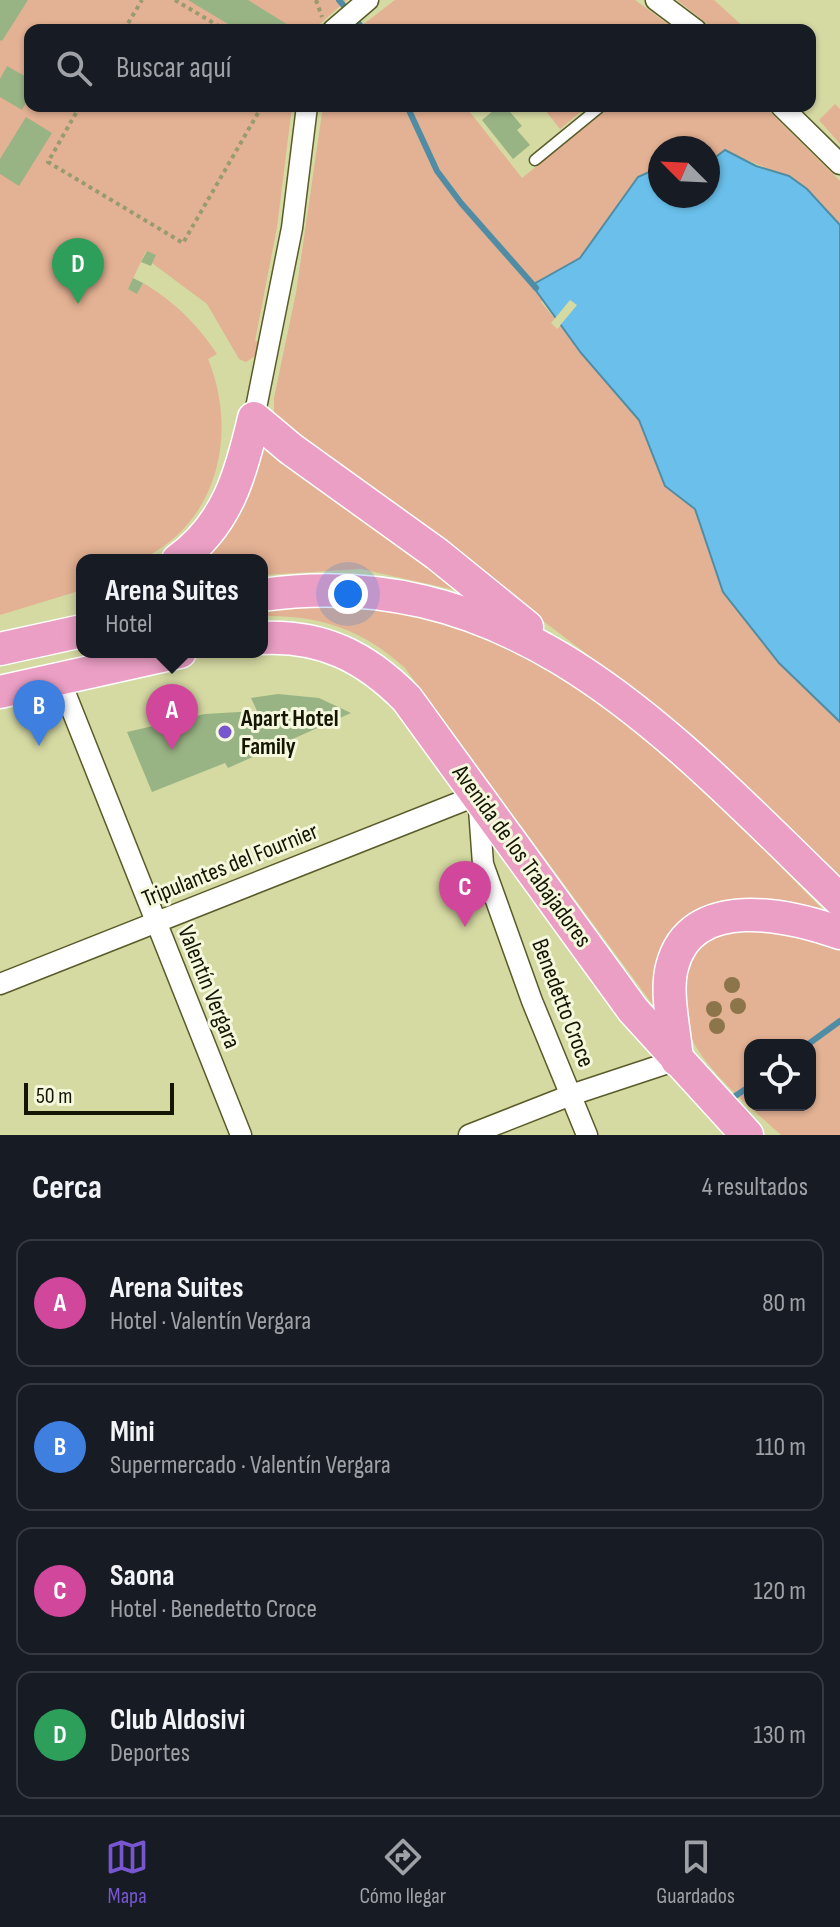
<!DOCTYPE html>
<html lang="es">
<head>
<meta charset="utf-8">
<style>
	body { margin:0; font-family:"Sofia Sans Condensed",sans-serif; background:#20242c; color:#f1f3f6 }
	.controls { position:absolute; right:24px; bottom:24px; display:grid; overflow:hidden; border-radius:16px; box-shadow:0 2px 6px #0004 }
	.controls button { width:72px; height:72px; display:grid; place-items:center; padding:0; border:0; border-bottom:2px solid #363941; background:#171b24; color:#f1f3f6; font:40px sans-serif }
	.compass { position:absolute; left:648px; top:136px; width:72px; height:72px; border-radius:50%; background:#171b24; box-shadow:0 2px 6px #0004; rotate:294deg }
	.scale { position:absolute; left:24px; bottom:20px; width:150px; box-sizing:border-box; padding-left:8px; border:4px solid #141502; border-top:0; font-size:22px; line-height:28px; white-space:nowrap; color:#141502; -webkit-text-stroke:6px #f5f8dc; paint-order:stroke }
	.you { position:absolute; left:348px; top:594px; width:28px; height:28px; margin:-20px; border:6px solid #fff; border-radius:50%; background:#1a73e8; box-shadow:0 0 0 12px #1a73e833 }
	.badge { display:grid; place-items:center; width:52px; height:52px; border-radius:50%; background:#7756d0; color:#fff; font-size:26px; font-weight:700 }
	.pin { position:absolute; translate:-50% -66px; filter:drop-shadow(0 2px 4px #0008) }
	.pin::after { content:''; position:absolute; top:42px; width:28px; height:24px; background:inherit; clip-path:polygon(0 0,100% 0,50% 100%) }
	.popup { position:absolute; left:76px; top:554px; width:192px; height:104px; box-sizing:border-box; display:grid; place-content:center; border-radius:16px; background:#171b24; filter:drop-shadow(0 2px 6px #0005); font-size:26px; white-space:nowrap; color:#9ea1a6 }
	.popup b { font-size:30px; color:#f1f3f6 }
	.popup::after { content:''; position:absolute; left:50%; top:100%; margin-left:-16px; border:16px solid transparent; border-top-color:#171b24 }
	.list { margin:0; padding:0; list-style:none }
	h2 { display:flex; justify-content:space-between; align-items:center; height:104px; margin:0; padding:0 32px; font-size:34px }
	h2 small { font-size:26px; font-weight:400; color:#9ea1a6 }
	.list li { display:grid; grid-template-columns:52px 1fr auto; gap:24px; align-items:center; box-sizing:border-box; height:128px; margin:0 16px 16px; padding:0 16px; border:2px solid #363941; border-radius:16px }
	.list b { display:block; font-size:30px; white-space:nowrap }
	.list p { margin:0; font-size:26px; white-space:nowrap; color:#9ea1a6 }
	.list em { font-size:26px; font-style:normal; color:#9ea1a6 }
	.icon { flex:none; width:44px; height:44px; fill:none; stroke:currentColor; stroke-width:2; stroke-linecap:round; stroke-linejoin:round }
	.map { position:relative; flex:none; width:840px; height:1135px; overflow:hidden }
	.search { position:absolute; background:#171b24; box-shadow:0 2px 6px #0004; left:24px; right:24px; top:24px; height:88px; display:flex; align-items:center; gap:20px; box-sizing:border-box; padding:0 28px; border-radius:16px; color:#9ea1a6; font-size:30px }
	.sheet { height:680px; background:#171b24 }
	nav { display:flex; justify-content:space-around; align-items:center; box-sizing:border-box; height:112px; border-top:2px solid #363941; background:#171b24; font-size:22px; color:#9ea1a6 }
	nav a { display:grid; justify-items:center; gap:4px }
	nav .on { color:#7756d0 }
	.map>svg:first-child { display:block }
	.green { fill:#e3b193; fill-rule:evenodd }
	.water { fill:#6ac0eb; stroke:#508da5; stroke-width:2 }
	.pier { fill:#d5d9a2 }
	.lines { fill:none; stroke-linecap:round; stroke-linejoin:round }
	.stream { stroke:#508da5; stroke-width:6 }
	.building { fill:#99b484 }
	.lane-casing { stroke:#595c29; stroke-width:13 }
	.street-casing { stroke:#595c29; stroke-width:23 }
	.primary-casing { stroke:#fff; stroke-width:35 }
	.path { stroke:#989b6f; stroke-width:4; stroke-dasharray:4 4; stroke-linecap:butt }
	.lane { stroke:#fff; stroke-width:10 }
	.street { stroke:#fff; stroke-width:20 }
	.primary { stroke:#eb9fc4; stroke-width:32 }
	.tree { fill:#8c754a }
	.poi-dot { fill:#7756d0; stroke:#f5f8dc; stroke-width:3 }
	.labels { text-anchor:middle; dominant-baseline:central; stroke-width:6; stroke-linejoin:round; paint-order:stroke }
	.poi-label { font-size:24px; font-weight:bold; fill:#141502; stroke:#f5f8dc; text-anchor:start }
	.street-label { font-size:24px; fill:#141502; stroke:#f5f8dc }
</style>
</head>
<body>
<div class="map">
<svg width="840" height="1135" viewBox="0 0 840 1135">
	<rect width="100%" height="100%" fill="#d5d9a2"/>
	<!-- green -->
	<g class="green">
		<path d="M0,0H347L313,30H30V106H292L277,227L255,341L262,343L255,356L246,362L239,359L207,304L152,263L155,255L146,251L128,289L137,293L143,283C175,302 196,323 217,354L208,359C238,432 219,521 144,558C129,566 99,560 82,560V590L0,615Z"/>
		<path d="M395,0H635L676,30H356Z"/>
		<path d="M677,0H714L747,30H715Z"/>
		<path d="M835,104L840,109V144L819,120Z"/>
		<path d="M323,106H465L522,178L611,106H764L840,181V225C829,213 818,197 805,188C780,171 752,164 726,150L708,163V148H660V167L638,177L580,258L541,302L555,319L551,323L557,329L561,325L639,420L665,486L695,509L723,593L779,663L840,722V879L654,705L274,417V398L296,293Z"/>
		<path d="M542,106H588L560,129Z"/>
		<path d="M263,434L460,591L361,569L262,575V560H201C242,520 251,489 263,434Z"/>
		<path d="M339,603C390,610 439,618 487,637C622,688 734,821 834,921L708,913L667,1024L405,668C362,629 320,615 262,616V610Z"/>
		<path d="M725,924L840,942V1135H781C752,1108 698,1066 687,1026C682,1007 681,984 679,964ZM750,1045H810V1105H750Z"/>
	</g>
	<!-- water -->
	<path class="water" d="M725,150L756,166L789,176L807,189L840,225V722L779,663L723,592L695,509L665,486L639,420L581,353L532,285L580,258L638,177L660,167V196H708V163Z"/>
	<!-- pier -->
	<path class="pier" d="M570,300L577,305L558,328L552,322Z"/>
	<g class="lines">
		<!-- stream -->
		<g class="stream">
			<path d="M339,0L364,30"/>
			<path d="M407,106L437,171L461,203L536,288"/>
			<path d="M807,1045L840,1021"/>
			<path d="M728,1101L750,1086"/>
		</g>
	</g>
	<!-- building -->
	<g class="building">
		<path d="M0,0H28L2,41L0,40Z"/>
		<path d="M188,0H248L293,28L238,30Z"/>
		<path d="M7,66L30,79V95L22,110L0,97V79Z"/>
		<path d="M499,106H505L522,126L517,130L530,145L513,159L482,120Z"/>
		<path d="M26,117L52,133L19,186L0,174V159Z"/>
		<path d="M147,251L156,255L151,266L141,262Z"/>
		<path d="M133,278L143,283L137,294L128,289Z"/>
		<path d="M278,694L319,698L351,713L228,768L225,763L152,792L127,732L205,714L257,711L251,698Z"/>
	</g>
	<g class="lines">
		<!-- lane casing -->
		<g class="lane-casing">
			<path id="lane" d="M535,160L601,106"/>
		</g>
		<!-- street casing -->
		<g class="street-casing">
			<g id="street">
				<path d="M656,0L696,30"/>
				<path d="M333,30L368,0"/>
				<path d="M781,106L840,164"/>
				<path d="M254,418L292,228L307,106"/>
				<path d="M60,680L241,1135"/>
				<path d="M0,984L478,795L483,864L532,1001L587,1135"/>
				<path d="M469,1135L571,1095L677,1060"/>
			</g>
		</g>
		<!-- primary casing -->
		<g class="primary-casing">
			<g id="primary">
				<path d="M178,560C227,525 241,474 254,418L291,449L437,554L527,627"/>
				<path d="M262,595C518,559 673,739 840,900"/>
				<path d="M262,638C322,635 366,657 407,699L633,1010L747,1135"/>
				<path d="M0,649L82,631"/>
				<path d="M0,692L180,652"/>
				<path d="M677,1060C675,1032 665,993 672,967C691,892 789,915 840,933"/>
			</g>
		</g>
		<!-- path -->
		<g class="path">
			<path d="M175,0L225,30"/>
			<path d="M316,0L322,17"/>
			<path d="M124,30L142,0"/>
			<path d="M80,106L48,162L183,243L262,106"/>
		</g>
		<!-- lane -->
		<use href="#lane" class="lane"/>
		<!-- street -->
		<use href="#street" class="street"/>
		<!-- primary -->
		<use href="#primary" class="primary"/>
	</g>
	<!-- trees -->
	<g class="tree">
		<circle cx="732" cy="985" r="8"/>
		<circle cx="738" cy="1006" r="8"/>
		<circle cx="714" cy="1009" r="8"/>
		<circle cx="717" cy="1026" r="8"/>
	</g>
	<!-- markers -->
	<circle class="poi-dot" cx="225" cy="732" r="8"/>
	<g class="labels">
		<!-- poi labels -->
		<g class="poi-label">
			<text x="241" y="718">Apart Hotel<tspan x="241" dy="28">Family</tspan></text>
		</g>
		<!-- street labels -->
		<g class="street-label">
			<text transform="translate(522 856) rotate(54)">Avenida de los Trabajadores</text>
			<text transform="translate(230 865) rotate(-22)">Tripulantes del Fournier</text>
			<text transform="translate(209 987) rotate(68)">Valentín Vergara</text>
			<text transform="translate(563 1003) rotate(69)">Benedetto Croce</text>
		</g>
	</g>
</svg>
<div class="controls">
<button><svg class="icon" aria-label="locate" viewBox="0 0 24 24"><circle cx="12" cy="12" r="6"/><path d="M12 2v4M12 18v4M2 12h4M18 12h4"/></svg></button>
</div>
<svg class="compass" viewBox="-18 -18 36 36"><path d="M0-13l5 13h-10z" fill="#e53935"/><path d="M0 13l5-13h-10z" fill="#9ea1a6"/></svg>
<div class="scale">50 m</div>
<div class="you"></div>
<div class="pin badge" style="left:172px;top:750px;background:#d1479c">A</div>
<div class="popup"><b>Arena Suites</b>Hotel</div>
<div class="pin badge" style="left:39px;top:746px;background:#3f7fe0">B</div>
<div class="pin badge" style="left:465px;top:927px;background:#d1479c">C</div>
<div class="pin badge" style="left:78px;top:304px;background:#2e9e5b">D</div>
<div class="search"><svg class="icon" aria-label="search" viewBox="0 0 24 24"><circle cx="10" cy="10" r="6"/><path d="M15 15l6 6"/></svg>Buscar aquí</div>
</div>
<section class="sheet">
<h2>Cerca<small>4 resultados</small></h2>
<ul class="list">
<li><span class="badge" style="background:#d1479c">A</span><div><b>Arena Suites</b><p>Hotel · Valentín Vergara</p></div><em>80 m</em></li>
<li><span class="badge" style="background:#3f7fe0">B</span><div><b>Mini</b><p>Supermercado · Valentín Vergara</p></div><em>110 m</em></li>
<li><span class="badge" style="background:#d1479c">C</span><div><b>Saona</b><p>Hotel · Benedetto Croce</p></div><em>120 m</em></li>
<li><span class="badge" style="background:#2e9e5b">D</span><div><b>Club Aldosivi</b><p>Deportes</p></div><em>130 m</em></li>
</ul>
</section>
<nav>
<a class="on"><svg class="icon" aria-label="map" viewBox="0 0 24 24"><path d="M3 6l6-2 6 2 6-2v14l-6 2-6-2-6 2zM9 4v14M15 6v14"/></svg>Mapa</a>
<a><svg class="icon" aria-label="directions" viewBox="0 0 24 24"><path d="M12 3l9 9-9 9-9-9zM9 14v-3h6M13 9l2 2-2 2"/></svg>Cómo llegar</a>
<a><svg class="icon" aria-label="saved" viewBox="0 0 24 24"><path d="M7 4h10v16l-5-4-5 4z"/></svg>Guardados</a>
</nav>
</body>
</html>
